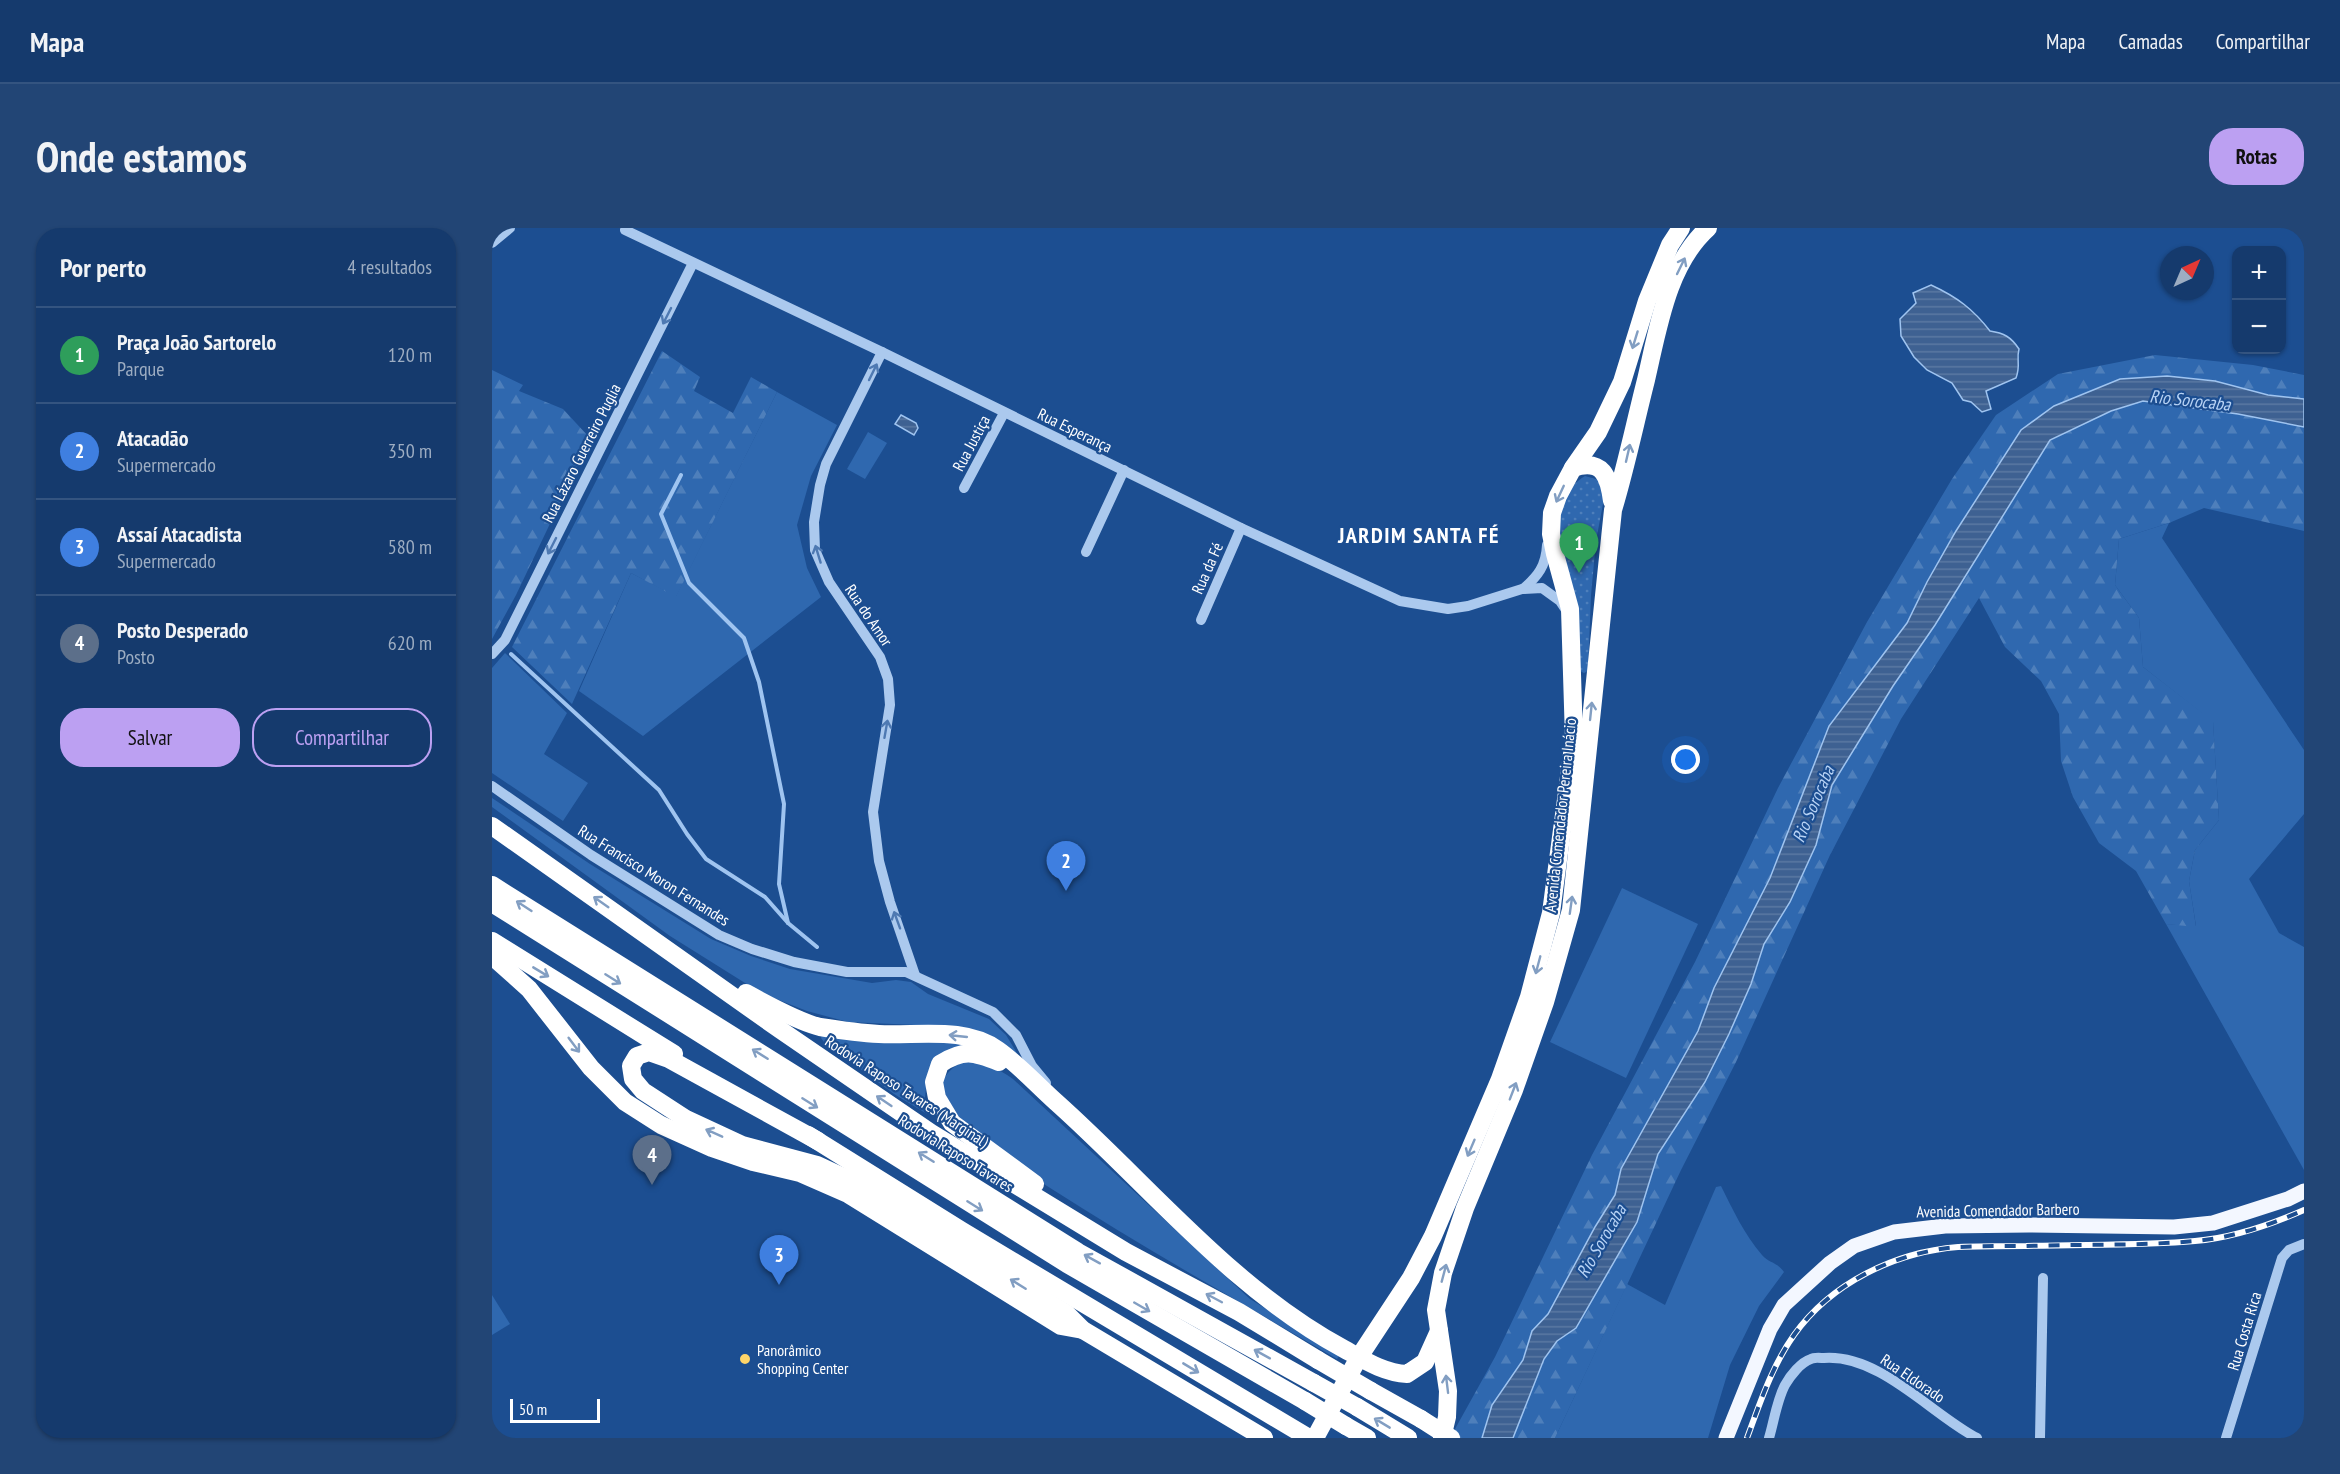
<!DOCTYPE html>
<html lang="pt">
<head>
<meta charset="utf-8">
<style>
	body { margin:0; font-family:"PT Sans Narrow",sans-serif; background:#224575; color:#f1f3f6 }
	.controls { position:absolute; right:18px; top:18px; display:grid; overflow:hidden; border-radius:12px; box-shadow:0 2px 4px #0004 }
	.controls button { width:54px; height:54px; display:grid; place-items:center; padding:0; border:0; border-bottom:2px solid #345480; background:#153a6d; color:#f1f3f6; font:30px sans-serif }
	.compass { position:absolute; left:1668px; top:18px; width:54px; height:54px; border-radius:50%; background:#153a6d; box-shadow:0 2px 4px #0004; rotate:44deg }
	.scale { position:absolute; left:18px; bottom:15px; width:90px; box-sizing:border-box; padding-left:6px; border:3px solid #fff; border-top:0; font-size:16px; line-height:21px; white-space:nowrap; color:#fff; -webkit-text-stroke:4px #1c4e91; paint-order:stroke }
	.you { position:absolute; left:1194px; top:532px; width:21px; height:21px; margin:-15px; border:4px solid #fff; border-radius:50%; background:#1a73e8; box-shadow:0 0 0 9px #1a73e833 }
	.badge { display:grid; place-items:center; width:39px; height:39px; border-radius:50%; background:#bca0f2; color:#fff; font-size:20px; font-weight:700 }
	.pin { position:absolute; translate:-50% -50px; filter:drop-shadow(0 2px 3px #0008) }
	.pin::after { content:''; position:absolute; top:32px; width:21px; height:18px; background:inherit; clip-path:polygon(0 0,100% 0,50% 100%) }
	.list { margin:0; padding:0; list-style:none }
	h2 { display:flex; justify-content:space-between; align-items:center; height:78px; margin:0; padding:0 24px; font-size:26px }
	h2 small { font-size:20px; font-weight:400; color:#9dadc2 }
	.list li { display:grid; grid-template-columns:39px 1fr auto; gap:18px; align-items:center; box-sizing:border-box; height:96px; padding:0 24px; border-top:2px solid #345480 }
	.list b { display:block; font-size:22px; white-space:nowrap }
	.list p { margin:0; font-size:20px; white-space:nowrap; color:#9dadc2 }
	.list em { font-size:20px; font-style:normal; color:#9dadc2 }
	.actions { display:flex; gap:12px; padding:18px 24px }
	.actions a { flex:1; padding:14px 0; border:2px solid #bca0f2; border-radius:24px; text-align:center; font-size:21px; color:#bca0f2 }
	.actions .main { background:#bca0f2; color:#111 }
	.map { position:relative; flex:none; width:1812px; height:1210px; overflow:hidden; border-radius:24px }
	header { display:flex; align-items:center; gap:36px; box-sizing:border-box; height:84px; padding:0 30px; background:#153a6d; border-bottom:2px solid #345480 }
	header strong { font-size:28px }
	nav { display:flex; gap:33px; margin-inline-start:auto; font-size:21px }
	.intro { display:flex; align-items:center; justify-content:space-between; box-sizing:border-box; height:144px; padding:0 36px }
	h1 { margin:0; font-size:42px }
	.button { padding:15px 27px; border-radius:24px; background:#bca0f2; color:#111; font-size:21px; font-weight:700 }
	main { display:flex; gap:36px; padding:0 36px }
	aside { flex:1; background:#153a6d; border-radius:24px; box-shadow:0 2px 4px #0004 }
	.map>svg:first-child { display:block }
	.grass { fill:#2f68af }
	.forest { fill:url(#forest-firs) }
	.park { fill:url(#park-dots) }
	.water { fill:url(#water-rules); stroke:#9fc4f0; stroke-width:1.5 }
	.lines { fill:none; stroke-linecap:round; stroke-linejoin:round }
	.stream { stroke:#9fc4f0; stroke-width:4 }
	.minor { stroke:#abc9ee; stroke-width:10 }
	.major { stroke:#f3f7ff; stroke-width:15 }
	.highway { stroke:#fff; stroke-width:18 }
	.rail-casing { stroke:#fff; stroke-width:6 }
	.rail { stroke:#1c4e91; stroke-width:4; stroke-dasharray:11; stroke-linecap:butt }
	.highway-bridge { stroke:#fff; stroke-width:18 }
	.oneway { stroke:#829ec2 }
	.oneway2 { stroke:#4e79b2 }
	.poi-dot { fill:#fed569; stroke:#1c4e91; stroke-width:2 }
	.labels { text-anchor:middle; dominant-baseline:central; stroke-width:4.5; stroke-linejoin:round; paint-order:stroke }
	.street-label { font-size:16px; fill:#fff; stroke:#1c4e91 }
	.poi-label { font-size:16px; fill:#fff; stroke:#1c4e91; text-anchor:start }
	.water-label { font-size:18px; font-style:italic; fill:#b8d3f5; stroke:#1c4e91 }
	.district-label { font-size:22px; font-weight:bold; letter-spacing:1.5px; fill:#fff; stroke:#1c4e91 }
</style>
</head>
<body>
<header>
<strong>Mapa</strong>
<nav><a>Mapa</a><a>Camadas</a><a>Compartilhar</a></nav>
</header>
<div class="intro"><h1>Onde estamos</h1><a class="button">Rotas</a></div>
<main>
<aside>
<h2>Por perto<small>4 resultados</small></h2>
<ul class="list">
<li><span class="badge" style="background:#2e9e5b">1</span><div><b>Praça João Sartorelo</b><p>Parque</p></div><em>120 m</em></li>
<li><span class="badge" style="background:#3f7fe0">2</span><div><b>Atacadão</b><p>Supermercado</p></div><em>350 m</em></li>
<li><span class="badge" style="background:#3f7fe0">3</span><div><b>Assaí Atacadista</b><p>Supermercado</p></div><em>580 m</em></li>
<li><span class="badge" style="background:#5c6f8a">4</span><div><b>Posto Desperado</b><p>Posto</p></div><em>620 m</em></li>
</ul>
<div class="actions"><a class="main">Salvar</a><a>Compartilhar</a></div>
</aside>
<div class="map">
<svg width="1812" height="1210" viewBox="0 0 1812 1210">
	<defs>
		<pattern id="forest-firs" width="22" height="20" patternUnits="userSpaceOnUse" patternTransform="scale(1.5)"><rect width="22" height="20" fill="#2f68af"/><path d="M5 1l3.5 6h-7zM16 11l3.5 6h-7z" fill="#4e7fbb"/></pattern>
		<pattern id="park-dots" width="8" height="8" patternUnits="userSpaceOnUse" patternTransform="scale(1.5)"><rect width="8" height="8" fill="#2f68af"/><path d="M2 2h.1M6 6h.1" fill="none" stroke="#4e7fbb" stroke-width="1.8" stroke-linecap="round"/></pattern>
		<pattern id="water-rules" width="6" height="5" patternUnits="userSpaceOnUse" patternTransform="scale(1.5)"><rect width="6" height="5" fill="#3e6192"/><path d="M0 2.5h6" fill="none" stroke="#5b79a2"/></pattern>
	</defs>
	<rect width="100%" height="100%" fill="#1c4e91"/>
	<!-- grass -->
	<g class="grass">
		<path d="M285,164L345,197L319,248L305,297L315,340L329,369L151,508L87,463L139,345L184,368Z"/>
		<path d="M376,204L395,215L373,251L355,241Z"/>
		<path d="M1677,295L1670,310L1812,522V586L1757,651L1787,705L1812,719V942L1674,696L1704,698L1697,653L1703,622L1727,592L1721,494L1651,439L1647,390L1623,357L1627,311Z"/>
		<path d="M13,425L75,485L52,526L96,555L71,593L0,545V440Z"/>
		<path d="M0,570L98,636L219,711L259,728L298,741L380,755L404,752L419,754L436,766L497,791L514,807L528,830L446,798L356,794L315,783L269,765L178,708L0,579Z"/>
		<path d="M1130,660L1206,696L1134,850L1058,814Z"/>
		<path d="M330,807L479,816L435,848L433,870L437,883L435,886L402,866L332,814L329,810Z"/>
		<path d="M470,834C491,834 504,839 521,851L758,1071L848,1126L845,1131C748,1074 650,1019 555,958C525,938 485,920 464,890C447,867 442,850 470,834Z"/>
		<path d="M1229,958C1241,982 1252,1006 1270,1027C1277,1035 1285,1034 1292,1044L1267,1078L1238,1137L1216,1210H1063L1135,1056L1173,1077L1224,959Z"/>
		<path d="M0,1067L18,1096L0,1107Z"/>
	</g>
	<!-- forest -->
	<g class="forest">
		<path d="M170,123L208,149L202,163L241,185L259,149L285,164L184,369L139,345L80,476L20,419Z"/>
		<path d="M1663,127L1761,137L1812,147V303L1712,280L1677,295L1627,311L1623,357L1647,390L1651,439L1721,493L1727,592L1703,622L1697,653L1704,699L1674,696L1644,643L1607,615L1581,569L1569,533L1567,486L1549,453L1513,419L1487,370L1409,491L1338,627L1244,834L1189,942L1063,1210H958L1003,1129L1100,927L1203,734L1286,560L1375,394L1460,251L1504,187L1566,146Z"/>
		<path d="M0,142L31,157L27,163L71,181L96,208L95,218L24,367L0,411Z"/>
	</g>
	<!-- park -->
	<path class="park" d="M1093,248L1107,252L1113,265L1104,313L1099,367L1096,443L1092,445L1086,442C1080,405 1058,306 1069,275C1074,264 1083,254 1093,248Z"/>
	<!-- water -->
	<g class="water">
		<path d="M1439,57C1465,69 1481,81 1498,103C1512,105 1519,109 1527,121C1524,132 1529,137 1524,150L1494,163L1499,181L1490,184L1479,174L1471,172L1460,155L1435,142L1422,129L1409,108L1408,91L1424,75L1421,65Z"/>
		<path d="M1675,148L1723,153L1776,167L1812,171V199L1746,186L1651,173L1619,183L1558,212L1443,397L1401,458L1340,557L1324,617L1298,674L1272,716L1259,756L1237,806L1213,854L1166,926L1145,994L1084,1100L1065,1113L1052,1131L1021,1210H990L1000,1177L1031,1132L1040,1103L1056,1086L1103,999L1123,967L1129,941L1206,803L1222,760L1278,650L1337,498L1415,395L1435,354L1464,303L1529,202L1562,178L1628,151Z"/>
		<path d="M409,187L424,195L426,200L422,207L403,196Z"/>
	</g>
	<g class="lines">
		<!-- stream -->
		<g class="stream">
			<path d="M189,247L169,286L197,355L252,410L267,454L292,576L287,656L296,695"/>
			<path d="M19,426L167,562L195,606L214,631L273,669L296,695L325,719"/>
		</g>
		<!-- minor -->
		<g class="minor">
			<path d="M133,2L390,124L749,300L908,373L956,381L976,378L1030,361L1050,360L1068,373L1074,382"/>
			<path d="M0,15L18,0"/>
			<path d="M390,124L334,236L328,257L322,294L323,322L337,354L388,429L396,451L398,477L381,584L387,633L398,674L423,747"/>
			<path d="M472,260L512,185"/>
			<path d="M594,324L632,242"/>
			<path d="M1031,361C1046,348 1054,338 1055,317"/>
			<path d="M709,392L749,300"/>
			<path d="M0,426L13,412L201,35"/>
			<path d="M0,558L99,627L227,707L260,721L302,734L355,744H414L501,784L524,807L540,838L554,855"/>
			<path d="M1277,1210C1282,1193 1285,1172 1293,1157C1298,1148 1309,1134 1319,1131C1322,1129 1329,1130 1332,1130C1388,1126 1439,1186 1485,1210"/>
			<path d="M1548,1210L1551,1050"/>
			<path d="M1734,1210L1790,1030L1797,1022L1812,1016"/>
		</g>
		<!-- major -->
		<path class="major" d="M1234,1210L1278,1101L1292,1077L1338,1035L1362,1018L1402,1004L1453,998L1537,997L1682,999L1721,995L1796,971L1812,963"/>
		<!-- highway -->
		<g class="highway">
			<path d="M1081,240C1111,230 1117,249 1120,273"/>
			<path d="M0,598L290,803L439,905L634,1024L747,1084L826,1132"/>
			<path d="M0,657L586,1024L822,1155"/>
			<path d="M0,675L575,1036L813,1173"/>
			<path d="M0,713L182,826"/>
			<path d="M0,728L37,761L99,840L133,874L169,897L220,920L261,934L308,945L356,966L569,1098L591,1102"/>
			<path d="M254,765C274,776 307,794 328,799C347,802 368,805 387,806C426,808 473,798 506,822C527,837 545,857 564,874C658,958 739,1060 852,1121C872,1132 892,1145 915,1146L933,1134L947,1103"/>
			<path d="M507,834C481,824 472,821 448,836L442,854L445,870L460,895L543,956"/>
			<path d="M316,907L470,1003L817,1210"/>
			<path d="M326,913L177,831L157,824L145,828L139,838L141,851L151,863L194,891L250,917L325,937L353,950L575,1086L591,1102L772,1210"/>
			<path d="M879,1163L929,1191"/>
			<path d="M865,1179L916,1210"/>
			<path d="M854,1198L875,1210"/>
			<path d="M823,1210L867,1129L919,1050L941,1008L1008,851L1037,769L1059,685L1082,511L1078,381L1063,326L1059,306L1060,285L1066,268L1081,240L1106,204L1130,154L1155,73L1178,17L1189,0"/>
			<path d="M950,1210L955,1189L956,1163L944,1082L951,1045L973,980L1022,862L1053,774L1079,682L1121,282C1134,239 1143,195 1154,152C1166,101 1175,37 1216,0"/>
		</g>
		<!-- rail casing -->
		<g class="rail-casing">
			<path id="rail" d="M1255,1210C1268,1175 1280,1138 1302,1107C1339,1055 1403,1024 1466,1019C1489,1018 1512,1018 1534,1018C1590,1016 1647,1018 1703,1013C1740,1010 1778,997 1812,982"/>
		</g>
		<!-- rail -->
		<use href="#rail" class="rail"/>
		<!-- highway-bridge -->
		<g class="highway-bridge">
			<path d="M826,1132L879,1163"/>
			<path d="M822,1155L865,1179"/>
			<path d="M813,1173L854,1198"/>
			<path d="M929,1191L959,1210"/>
		</g>
	</g>
	<!-- one-way arrows -->
	<defs><path id="oneway-shaft" d="M-6 0H5M1.5-3L5.5 0L1.5 3" fill="none" stroke-width="1.6" stroke-linecap="round" stroke-linejoin="round" transform="scale(1.5)"/></defs>
	<g class="oneway">
		<use href="#oneway-shaft" transform="translate(1189 38) rotate(-64)"/>
		<use href="#oneway-shaft" transform="translate(1143 112) rotate(107)"/>
		<use href="#oneway-shaft" transform="translate(1136 225) rotate(-77)"/>
		<use href="#oneway-shaft" transform="translate(1068 266) rotate(115)"/>
		<use href="#oneway-shaft" transform="translate(1099 483) rotate(-84)"/>
		<use href="#oneway-shaft" transform="translate(109 674) rotate(-145)"/>
		<use href="#oneway-shaft" transform="translate(1079 677) rotate(-82)"/>
		<use href="#oneway-shaft" transform="translate(32 678) rotate(-147)"/>
		<use href="#oneway-shaft" transform="translate(1046 737) rotate(105)"/>
		<use href="#oneway-shaft" transform="translate(49 744) rotate(31)"/>
		<use href="#oneway-shaft" transform="translate(121 751) rotate(32)"/>
		<use href="#oneway-shaft" transform="translate(466 808) rotate(-174)"/>
		<use href="#oneway-shaft" transform="translate(82 817) rotate(53)"/>
		<use href="#oneway-shaft" transform="translate(268 826) rotate(-148)"/>
		<use href="#oneway-shaft" transform="translate(1021 863) rotate(-69)"/>
		<use href="#oneway-shaft" transform="translate(392 873) rotate(-146)"/>
		<use href="#oneway-shaft" transform="translate(318 875) rotate(32)"/>
		<use href="#oneway-shaft" transform="translate(222 905) rotate(-156)"/>
		<use href="#oneway-shaft" transform="translate(979 920) rotate(113)"/>
		<use href="#oneway-shaft" transform="translate(434 929) rotate(-148)"/>
		<use href="#oneway-shaft" transform="translate(483 978) rotate(32)"/>
		<use href="#oneway-shaft" transform="translate(600 1031) rotate(-151)"/>
		<use href="#oneway-shaft" transform="translate(952 1045) rotate(-75)"/>
		<use href="#oneway-shaft" transform="translate(526 1056) rotate(-148)"/>
		<use href="#oneway-shaft" transform="translate(722 1070) rotate(-152)"/>
		<use href="#oneway-shaft" transform="translate(650 1079) rotate(30)"/>
		<use href="#oneway-shaft" transform="translate(770 1126) rotate(-151)"/>
		<use href="#oneway-shaft" transform="translate(699 1140) rotate(31)"/>
		<use href="#oneway-shaft" transform="translate(955 1156) rotate(-97)"/>
		<use href="#oneway-shaft" transform="translate(890 1195) rotate(-149)"/>
	</g>
	<g class="oneway2">
		<use href="#oneway-shaft" transform="translate(175 88) rotate(117)"/>
		<use href="#oneway-shaft" transform="translate(381 144) rotate(-64)"/>
		<use href="#oneway-shaft" transform="translate(60 318) rotate(117)"/>
		<use href="#oneway-shaft" transform="translate(326 326) rotate(-107)"/>
		<use href="#oneway-shaft" transform="translate(394 501) rotate(-80)"/>
		<use href="#oneway-shaft" transform="translate(405 692) rotate(-110)"/>
	</g>
	<!-- markers -->
	<circle class="poi-dot" cx="253" cy="1131" r="6"/>
	<g class="labels">
		<!-- street labels -->
		<g class="street-label">
			<text transform="translate(583 202) rotate(26)">Rua Esperança</text>
			<text transform="translate(479 215) rotate(-62)">Rua Justiça</text>
			<text transform="translate(89 225) rotate(-63)">Rua Lázaro Guerreiro Puglia</text>
			<text transform="translate(715 340) rotate(-66)">Rua da Fé</text>
			<text transform="translate(377 387) rotate(56)">Rua do Amor</text>
			<text transform="translate(1068 587) rotate(-84)">Avenida Comendador Pereira Inácio</text>
			<text transform="translate(162 647) rotate(32)">Rua Francisco Moron Fernandes</text>
			<text transform="translate(415 863) rotate(33)">Rodovia Raposo Tavares (Marginal)</text>
			<text transform="translate(464 925) rotate(32)">Rodovia Raposo Tavares</text>
			<text transform="translate(1506 982) rotate(-1)">Avenida Comendador Barbero</text>
			<text transform="translate(1752 1103) rotate(-73)">Rua Costa Rica</text>
			<text transform="translate(1421 1150) rotate(34)">Rua Eldorado</text>
		</g>
		<!-- poi labels -->
		<g class="poi-label">
			<text x="265" y="1122">Panorâmico<tspan x="265" dy="18">Shopping Center</tspan></text>
		</g>
		<!-- water labels -->
		<g class="water-label">
			<text transform="translate(1698 172) rotate(6)">Rio Sorocaba</text>
			<text transform="translate(1321 576) rotate(-67)">Rio Sorocaba</text>
			<text transform="translate(1109 1013) rotate(-60)">Rio Sorocaba</text>
		</g>
		<!-- district labels -->
		<g class="district-label">
			<text x="927" y="307">JARDIM SANTA FÉ</text>
		</g>
	</g>
</svg>
<div class="controls">
<button>+</button>
<button>−</button>
</div>
<svg class="compass" viewBox="-18 -18 36 36"><path d="M0-13l5 13h-10z" fill="#e53935"/><path d="M0 13l5-13h-10z" fill="#9dadc2"/></svg>
<div class="scale">50 m</div>
<div class="you"></div>
<div class="pin badge" style="left:1087px;top:345px;background:#2e9e5b">1</div>
<div class="pin badge" style="left:574px;top:663px;background:#3f7fe0">2</div>
<div class="pin badge" style="left:287px;top:1057px;background:#3f7fe0">3</div>
<div class="pin badge" style="left:160px;top:957px;background:#5c6f8a">4</div>
</div>
</main>
</body>
</html>
